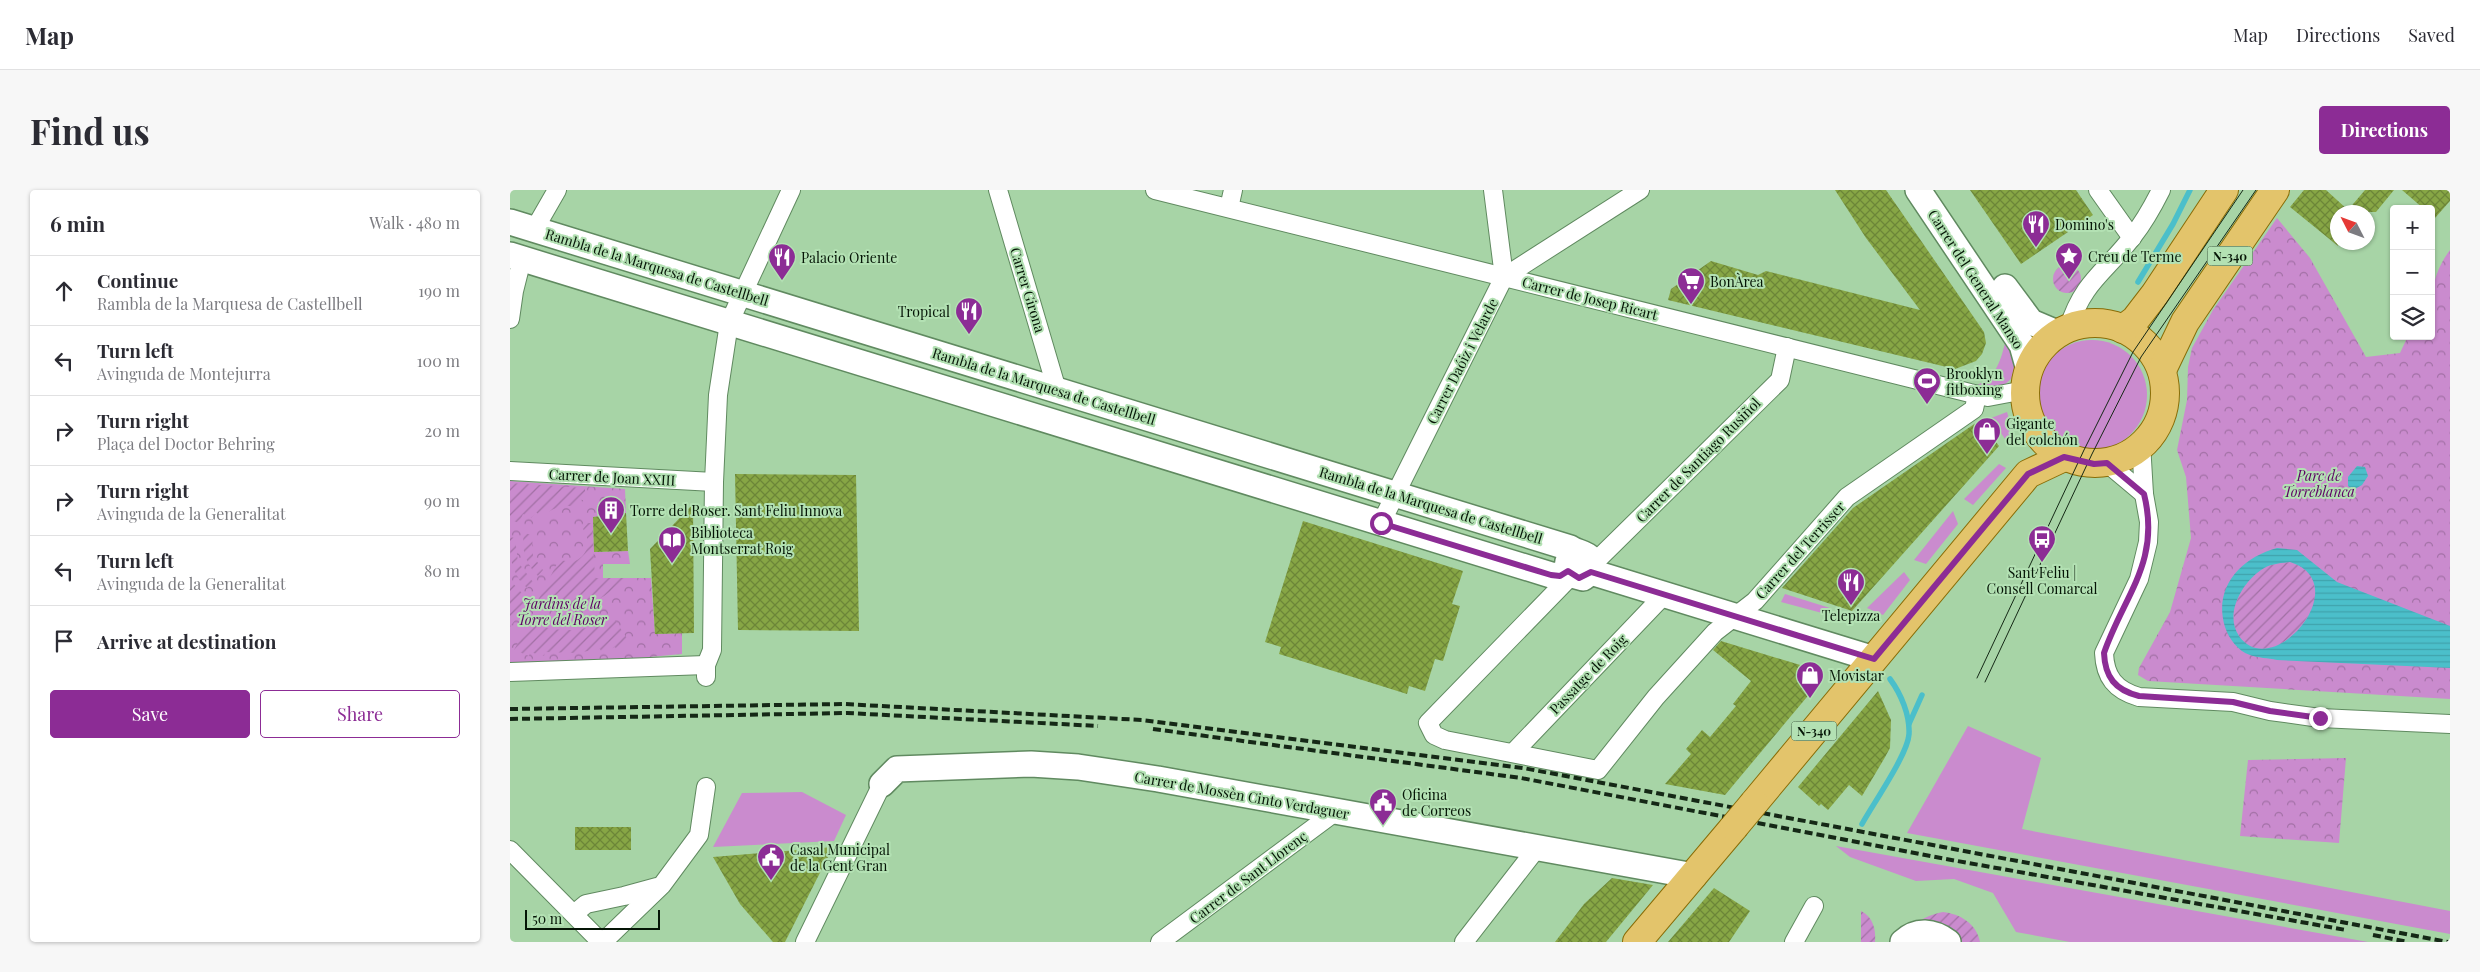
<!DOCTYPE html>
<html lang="en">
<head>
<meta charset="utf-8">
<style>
	body { margin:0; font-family:"Playfair Display",serif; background:#f7f7f7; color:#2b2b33 }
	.controls { position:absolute; right:15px; top:15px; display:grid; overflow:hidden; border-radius:5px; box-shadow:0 1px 4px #0004 }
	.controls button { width:45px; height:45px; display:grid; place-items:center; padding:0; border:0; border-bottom:1px solid #e1e1e2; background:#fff; color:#2b2b33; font:25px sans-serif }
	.compass { position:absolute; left:1820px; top:15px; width:45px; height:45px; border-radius:50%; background:#fff; box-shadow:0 1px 4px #0004; rotate:312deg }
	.scale { position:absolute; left:15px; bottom:12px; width:135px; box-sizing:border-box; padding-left:5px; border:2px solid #051506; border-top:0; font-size:14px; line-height:18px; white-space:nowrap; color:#051506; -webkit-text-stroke:4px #b3e1b3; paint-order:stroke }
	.stop { position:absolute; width:15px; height:15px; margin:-11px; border:4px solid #8c2c95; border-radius:50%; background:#fff }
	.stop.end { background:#8c2c95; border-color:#fff; box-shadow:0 1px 5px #0008 }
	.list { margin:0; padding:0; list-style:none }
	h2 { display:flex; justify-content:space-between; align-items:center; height:65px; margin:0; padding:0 20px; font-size:21px }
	h2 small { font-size:16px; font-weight:400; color:#7c7c81 }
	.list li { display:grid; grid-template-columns:32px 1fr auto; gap:15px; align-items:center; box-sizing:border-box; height:70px; padding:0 20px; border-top:1px solid #e1e1e2 }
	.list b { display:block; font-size:19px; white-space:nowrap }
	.list p { margin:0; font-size:16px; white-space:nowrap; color:#7c7c81 }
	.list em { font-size:16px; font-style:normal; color:#7c7c81 }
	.actions { display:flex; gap:10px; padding:15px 20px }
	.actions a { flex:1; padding:11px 0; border:1px solid #8c2c95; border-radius:5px; text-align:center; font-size:18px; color:#8c2c95 }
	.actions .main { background:#8c2c95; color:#fff }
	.icon { flex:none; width:28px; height:28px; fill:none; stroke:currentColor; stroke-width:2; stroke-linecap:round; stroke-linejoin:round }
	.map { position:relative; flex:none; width:1940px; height:752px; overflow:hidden; border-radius:5px }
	header { display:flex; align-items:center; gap:30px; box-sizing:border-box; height:70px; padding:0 25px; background:#fff; border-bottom:1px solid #e1e1e2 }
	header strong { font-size:24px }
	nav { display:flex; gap:28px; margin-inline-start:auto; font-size:18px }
	.intro { display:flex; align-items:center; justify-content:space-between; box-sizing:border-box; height:120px; padding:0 30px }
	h1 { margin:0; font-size:35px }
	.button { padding:12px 22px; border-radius:5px; background:#8c2c95; color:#fff; font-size:18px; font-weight:700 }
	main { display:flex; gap:30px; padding:0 30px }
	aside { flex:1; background:#fff; border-radius:5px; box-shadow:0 1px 4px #0004 }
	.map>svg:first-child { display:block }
	.grass { fill:#ca8bce }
	.park { fill:url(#park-crowns) }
	.garden { fill:url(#garden-furrows) }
	.water { fill:url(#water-rules); fill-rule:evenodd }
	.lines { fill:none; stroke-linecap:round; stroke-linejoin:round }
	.stream { stroke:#4bbfca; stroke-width:5.5 }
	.building { fill:url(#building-cross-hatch) }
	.street-casing { stroke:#608a60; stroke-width:20 }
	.secondary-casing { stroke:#608a60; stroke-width:28 }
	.primary-casing { stroke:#896d07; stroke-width:30 }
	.street { stroke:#fff; stroke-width:18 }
	.secondary { stroke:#fff; stroke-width:25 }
	.primary { stroke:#e3c46b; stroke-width:28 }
	.tram { stroke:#152816; stroke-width:1 }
	.rail { stroke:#152816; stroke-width:4; stroke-dasharray:8 4; stroke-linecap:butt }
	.primary-bridge-casing { stroke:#896d07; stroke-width:30; stroke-linecap:butt }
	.primary-bridge { stroke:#e3c46b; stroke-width:28 }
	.route { stroke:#8c2c95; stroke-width:6 }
	.labels { text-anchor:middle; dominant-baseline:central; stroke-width:4; stroke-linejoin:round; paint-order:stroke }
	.shield { fill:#b3e1b3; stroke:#39523a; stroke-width:1 }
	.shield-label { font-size:12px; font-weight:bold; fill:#051506 }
	.poi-label { font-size:14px; fill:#051506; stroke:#b3e1b3; text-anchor:start }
	.street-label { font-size:14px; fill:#051506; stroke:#b3e1b3 }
	.park-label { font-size:14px; font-style:italic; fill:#5e0165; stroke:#b3e1b3 }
</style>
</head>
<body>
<header>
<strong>Map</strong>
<nav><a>Map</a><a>Directions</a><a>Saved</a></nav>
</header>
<div class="intro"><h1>Find us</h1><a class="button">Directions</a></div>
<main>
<aside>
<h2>6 min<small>Walk · 480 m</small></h2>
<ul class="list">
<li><svg class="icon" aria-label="ahead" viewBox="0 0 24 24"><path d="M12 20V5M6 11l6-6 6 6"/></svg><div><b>Continue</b><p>Rambla de la Marquesa de Castellbell</p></div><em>190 m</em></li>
<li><svg class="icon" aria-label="left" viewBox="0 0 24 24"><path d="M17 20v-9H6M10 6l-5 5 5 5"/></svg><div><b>Turn left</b><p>Avinguda de Montejurra</p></div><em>100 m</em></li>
<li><svg class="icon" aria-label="right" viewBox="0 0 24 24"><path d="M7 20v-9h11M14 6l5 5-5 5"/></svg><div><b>Turn right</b><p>Plaça del Doctor Behring</p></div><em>20 m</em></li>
<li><svg class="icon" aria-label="right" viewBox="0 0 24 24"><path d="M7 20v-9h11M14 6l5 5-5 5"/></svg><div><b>Turn right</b><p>Avinguda de la Generalitat</p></div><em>90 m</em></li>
<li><svg class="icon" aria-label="left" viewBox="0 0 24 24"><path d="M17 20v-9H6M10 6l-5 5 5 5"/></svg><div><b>Turn left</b><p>Avinguda de la Generalitat</p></div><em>80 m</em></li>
<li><svg class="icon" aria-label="arrive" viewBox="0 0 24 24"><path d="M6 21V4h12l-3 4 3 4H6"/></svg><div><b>Arrive at destination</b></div></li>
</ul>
<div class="actions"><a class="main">Save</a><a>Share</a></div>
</aside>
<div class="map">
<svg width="1940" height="752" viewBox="0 0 1940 752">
	<defs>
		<pattern id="park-crowns" width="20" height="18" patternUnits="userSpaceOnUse" patternTransform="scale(1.25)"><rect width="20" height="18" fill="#ca8bce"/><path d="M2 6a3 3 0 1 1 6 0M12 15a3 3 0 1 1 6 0" fill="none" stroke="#a270a5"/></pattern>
		<pattern id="garden-furrows" width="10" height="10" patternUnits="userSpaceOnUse" patternTransform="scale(1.25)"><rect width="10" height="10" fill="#ca8bce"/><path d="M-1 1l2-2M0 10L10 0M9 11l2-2" fill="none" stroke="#a270a5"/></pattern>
		<pattern id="water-rules" width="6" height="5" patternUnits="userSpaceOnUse" patternTransform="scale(1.25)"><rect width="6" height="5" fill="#4bbfca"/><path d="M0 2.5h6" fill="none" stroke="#40a3ac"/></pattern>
		<pattern id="building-cross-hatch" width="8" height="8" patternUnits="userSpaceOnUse" patternTransform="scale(1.25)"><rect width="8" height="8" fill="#87a645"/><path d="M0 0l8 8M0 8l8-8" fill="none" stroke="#6c8638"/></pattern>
	</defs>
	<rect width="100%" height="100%" fill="#a7d4a6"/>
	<!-- grass -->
	<g class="grass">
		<path d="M1496,149L1506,172L1501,189L1492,197L1482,201L1465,196C1487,188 1491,169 1496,149Z"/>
		<circle cx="1582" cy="205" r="55"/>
		<path d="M1497,222L1506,252H1497L1481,228Z"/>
		<path d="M1489,274L1496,278L1463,315L1454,309Z"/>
		<path d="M1443,321L1448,334L1416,374L1404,370Z"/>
		<path d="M1394,382L1400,390L1373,425L1357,418Z"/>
		<path d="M1275,404L1320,418L1312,423L1271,412Z"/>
		<path d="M1458,536L1531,568L1512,639L1940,721V744L1397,643Z"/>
		<path d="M292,602L336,625L324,651L203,657L232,603Z"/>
		<path d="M1326,656L1858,752H1560L1506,742L1483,703L1444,689L1406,691L1340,667Z"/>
	</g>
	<!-- park -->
	<g class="park">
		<path d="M1767,28L1800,68L1856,167L1890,163L1898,146H1921C1921,113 1919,88 1940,60V509L1638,491L1628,485L1629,478L1660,422L1681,348L1676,287L1667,260L1677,210L1678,177L1682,158L1703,120Z"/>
		<path d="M0,291L115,299L116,323L83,327L84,362L118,361L120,374H93V388H141L145,444L172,443V464L53,475H0Z"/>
		<path d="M1836,568L1829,653L1730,646L1738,570Z"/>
	</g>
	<!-- garden -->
	<g class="garden">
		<circle cx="1557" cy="89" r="14"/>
		<path d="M0,293L75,298V311L69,309L67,317C54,314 42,318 31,327L26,322L21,328L13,324L9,333L1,330L0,333Z"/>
		<path d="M77,326V333H82L85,388H117L108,400L105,397C84,418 55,422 28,410L49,370L63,372C78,366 82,352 73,339L77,334L75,332Z"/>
		<path d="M14,343L22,345L23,366L33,380L28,386C16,374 11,360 14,343Z"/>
		<path d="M0,347L5,348L8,372L23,392L17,398C1,382 0,369 0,347Z"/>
		<path d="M1780,372C1847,393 1762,494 1729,446C1715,424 1732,393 1751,380C1759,374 1770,373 1780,372Z"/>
		<path d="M0,390L19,411L0,437Z"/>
		<path d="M103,427L120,453L107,461L105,457L92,463L90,459L66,463L35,462L34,466L20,462L19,466L4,460L19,432C48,444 76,443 103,427Z"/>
		<path d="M1351,721C1363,727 1366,739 1365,752H1351Z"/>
		<path d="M1433,722C1450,724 1466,733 1470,752H1394C1403,733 1413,726 1433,722Z"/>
	</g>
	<!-- water -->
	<g class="water">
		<path d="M1847,276L1855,277L1858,286L1852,295L1843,300L1838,296V287Z"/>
		<path d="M1767,358L1787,360L1827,392L1940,436V478L1767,470C1758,468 1748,468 1740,465C1728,461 1719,449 1715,437C1703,398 1730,368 1767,358ZM1780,372C1847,393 1763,494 1729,446C1714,424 1732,393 1751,380C1759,374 1770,373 1780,372Z"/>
	</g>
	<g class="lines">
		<!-- stream -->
		<g class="stream">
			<path d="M1628,92L1663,34L1680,0"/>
			<path d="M1399,534L1412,505"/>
			<path d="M1352,634C1363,614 1398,564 1399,544C1400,525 1391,504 1380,489"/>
		</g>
	</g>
	<!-- building -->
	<g class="building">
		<path d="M1325,0H1376L1474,142L1476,153L1472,164L1466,171L1445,179L1158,110L1161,99L1201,71L1248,85L1256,81L1410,120L1356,48Z"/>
		<path d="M1460,0H1566L1583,25L1511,74Z"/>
		<path d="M1794,0H1816L1838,20L1855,0H1884L1866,22H1828V56L1780,17Z"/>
		<path d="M1892,0H1940V11L1925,28L1921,25V19H1914Z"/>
		<path d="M1470,230L1489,256L1342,421L1272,398L1343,318Z"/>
		<path d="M225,284L346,285L349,441L228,440Z"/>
		<path d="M183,314L184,443L145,444L140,359Z"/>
		<path d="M116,323L118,361L84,362L83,327Z"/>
		<path d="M793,331L953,381L942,414L950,416L933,471L925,469L915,501L899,496L897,504L769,464L771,457L755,452Z"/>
		<path d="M1211,451L1310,481L1312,489L1215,605L1155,594L1181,564L1176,559L1192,540L1200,547L1226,516L1223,514L1241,491L1203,460Z"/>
		<path d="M1368,501L1381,530L1380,558L1374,569L1352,606L1339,595L1318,620L1311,614L1309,616L1288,597Z"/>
		<rect x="65" y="637" width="56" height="23"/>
		<path d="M323,657L275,752H263L230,714L203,667Z"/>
		<path d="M1102,688L1143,695L1096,752H1045L1074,714Z"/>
		<path d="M1204,698L1240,721L1219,752H1158Z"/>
	</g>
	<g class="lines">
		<!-- street casing -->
		<g class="street-casing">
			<g id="street">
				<path d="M488,0L547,200"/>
				<path d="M645,0L1460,203L1478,207L1515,200"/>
				<path d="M1588,0L1622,48"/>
				<path d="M719,18L723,0"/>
				<path d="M24,40L47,0"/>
				<path d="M994,87L1130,0"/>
				<path d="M0,129L4,101L12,69"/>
				<path d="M1559,137C1573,91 1597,81 1623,46C1634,32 1643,16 1651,0"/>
				<path d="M1631,253L1634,304L1639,332L1638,352L1629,389L1594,463C1595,487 1605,500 1629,507L1723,512L1760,521L1810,528L1940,534"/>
				<path d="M1597,273L1634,304"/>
				<path d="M0,281L204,292"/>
				<path d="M871,333L994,87L983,0"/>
				<path d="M1083,374L1270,190L1277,157"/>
				<path d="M1062,385L918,533L924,545L935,550L1088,580L1146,507L1205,442L1245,411L1337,307L1464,219L1467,205"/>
				<path d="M0,482L196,475"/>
				<path d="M196,487V475L202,460L204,292L208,205L219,133L281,0"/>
				<path d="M1003,563L1154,405"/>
				<path d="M0,660L91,752"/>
				<path d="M64,724L76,714L114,706L147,697"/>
				<path d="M93,752L152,695L189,645L196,597"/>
				<path d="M295,752L372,594"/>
				<path d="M650,752L825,622"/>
				<path d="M954,752L1027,658"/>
				<path d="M1284,752L1304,716"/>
			</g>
		</g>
		<!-- secondary casing -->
		<g class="secondary-casing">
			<g id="secondary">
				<path d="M1408,0L1512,155L1519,180"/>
				<path d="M0,32L1060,358C1067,363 1075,362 1081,369V382L1073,388L1062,385L1057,378L1058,371L1067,363"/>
				<path d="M0,65L1041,385L1050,386L1058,381"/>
				<path d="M1495,97L1521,132L1547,143"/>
				<path d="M1081,382L1364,469"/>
				<path d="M372,594L387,579L521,574L568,577L648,589L1184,686"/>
				<path d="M1393,752C1407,739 1423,741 1438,752"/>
			</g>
		</g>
		<!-- primary casing -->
		<g class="primary-casing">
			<g id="primary">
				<circle cx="1585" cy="203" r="70"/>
				<path d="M1613,139L1625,130L1645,104L1714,0"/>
				<path d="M1652,180L1675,132L1765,0"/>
				<path d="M1244,613L1518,284L1554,267"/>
				<path d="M1127,752L1224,637"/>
			</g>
		</g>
		<!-- street -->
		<use href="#street" class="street"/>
		<!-- secondary -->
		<use href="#secondary" class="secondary"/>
		<!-- primary -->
		<use href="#primary" class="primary"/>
		<!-- tram -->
		<g class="tram">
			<path d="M1467,488L1574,260L1623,162L1733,0"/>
			<path d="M1475,492L1582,264L1631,167L1746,0"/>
		</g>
		<!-- rail -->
		<g class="rail">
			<path d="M0,519L334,514L632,530L1013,578L1938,752"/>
			<path d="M0,529L337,523L588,536"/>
			<path d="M643,539L1011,588L1436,669L1836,740"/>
			<path d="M1863,745L1898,752"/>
		</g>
		<!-- primary-bridge casing -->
		<g class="primary-bridge-casing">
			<path id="primary-bridge" d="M1224,637L1244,613"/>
		</g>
		<!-- primary-bridge -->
		<use href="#primary-bridge" class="primary-bridge"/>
	</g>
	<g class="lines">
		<!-- route -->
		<path class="route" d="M871,333L1041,385L1050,386L1058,381L1069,388L1081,382L1364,469L1518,284L1554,267L1584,274L1597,273L1634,304C1651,372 1614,405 1594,463C1595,487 1605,500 1629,506L1723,512L1760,521L1810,528"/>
	</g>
	<!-- icons -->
	<defs>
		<g id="restaurant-pin" transform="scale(1.4375)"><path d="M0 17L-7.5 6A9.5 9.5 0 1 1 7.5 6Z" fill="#8c2c95" stroke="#b3e1b3"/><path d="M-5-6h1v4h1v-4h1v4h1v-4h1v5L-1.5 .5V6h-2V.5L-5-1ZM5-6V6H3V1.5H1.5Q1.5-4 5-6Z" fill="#fff"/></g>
		<g id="sight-pin" transform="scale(1.4375)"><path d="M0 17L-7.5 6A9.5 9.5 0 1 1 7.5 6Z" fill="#8c2c95" stroke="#b3e1b3"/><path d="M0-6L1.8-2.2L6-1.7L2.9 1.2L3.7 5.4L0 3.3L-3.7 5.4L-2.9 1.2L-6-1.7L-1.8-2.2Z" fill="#fff"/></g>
		<g id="supermarket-pin" transform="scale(1.4375)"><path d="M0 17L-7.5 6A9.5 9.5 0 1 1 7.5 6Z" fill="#8c2c95" stroke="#b3e1b3"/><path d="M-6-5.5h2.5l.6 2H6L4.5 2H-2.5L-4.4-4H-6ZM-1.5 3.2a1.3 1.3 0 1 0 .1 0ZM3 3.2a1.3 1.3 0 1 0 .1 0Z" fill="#fff"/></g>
		<g id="stadium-pin" transform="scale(1.4375)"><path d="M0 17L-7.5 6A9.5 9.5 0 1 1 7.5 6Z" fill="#8c2c95" stroke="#b3e1b3"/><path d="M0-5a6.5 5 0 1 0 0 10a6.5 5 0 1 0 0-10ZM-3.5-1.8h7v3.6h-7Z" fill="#fff"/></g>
		<g id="shop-pin" transform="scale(1.4375)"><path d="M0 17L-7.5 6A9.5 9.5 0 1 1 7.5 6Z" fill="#8c2c95" stroke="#b3e1b3"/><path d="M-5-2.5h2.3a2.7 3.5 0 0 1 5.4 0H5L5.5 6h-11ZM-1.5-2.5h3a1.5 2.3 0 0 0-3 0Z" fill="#fff"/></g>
		<g id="building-pin" transform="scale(1.4375)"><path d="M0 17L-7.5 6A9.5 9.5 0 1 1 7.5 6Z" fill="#8c2c95" stroke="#b3e1b3"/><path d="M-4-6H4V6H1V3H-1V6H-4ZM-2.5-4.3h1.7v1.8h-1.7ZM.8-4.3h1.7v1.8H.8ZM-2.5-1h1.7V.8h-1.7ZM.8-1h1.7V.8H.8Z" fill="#fff"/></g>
		<g id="bus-pin" transform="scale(1.4375)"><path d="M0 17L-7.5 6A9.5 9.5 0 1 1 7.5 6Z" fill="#8c2c95" stroke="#b3e1b3"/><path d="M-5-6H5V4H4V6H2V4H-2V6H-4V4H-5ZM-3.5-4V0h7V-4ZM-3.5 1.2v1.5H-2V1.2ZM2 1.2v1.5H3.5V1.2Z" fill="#fff"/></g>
		<g id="library-pin" transform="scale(1.4375)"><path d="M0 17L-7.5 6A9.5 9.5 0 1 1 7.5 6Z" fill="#8c2c95" stroke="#b3e1b3"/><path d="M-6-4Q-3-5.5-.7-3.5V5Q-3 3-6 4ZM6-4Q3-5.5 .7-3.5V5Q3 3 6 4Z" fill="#fff"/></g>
		<g id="civic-pin" transform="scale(1.4375)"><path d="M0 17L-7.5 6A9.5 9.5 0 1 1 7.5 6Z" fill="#8c2c95" stroke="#b3e1b3"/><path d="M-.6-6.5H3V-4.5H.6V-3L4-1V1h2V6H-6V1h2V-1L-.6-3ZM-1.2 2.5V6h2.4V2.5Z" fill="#fff"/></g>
	</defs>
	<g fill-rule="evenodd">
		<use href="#restaurant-pin" x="1526" y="34"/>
		<use href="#sight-pin" x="1559" y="66"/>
		<use href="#restaurant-pin" x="272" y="67"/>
		<use href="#supermarket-pin" x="1181" y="91"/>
		<use href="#restaurant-pin" x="459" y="121"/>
		<use href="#stadium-pin" x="1417" y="191"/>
		<use href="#shop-pin" x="1477" y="241"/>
		<use href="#building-pin" x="101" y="320"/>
		<use href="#bus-pin" x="1532" y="349"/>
		<use href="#library-pin" x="162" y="350"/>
		<use href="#restaurant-pin" x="1341" y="392"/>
		<use href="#shop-pin" x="1300" y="485"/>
		<use href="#civic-pin" x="873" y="612"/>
		<use href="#civic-pin" x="261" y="667"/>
	</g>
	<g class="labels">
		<!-- shield labels -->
		<g class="shield">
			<rect x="1697.5" y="56.5" width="45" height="19" rx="4"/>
			<rect x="1281.5" y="531.5" width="45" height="19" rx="4"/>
		</g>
		<g class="shield-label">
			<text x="1720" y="66">N-340</text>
			<text x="1304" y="541">N-340</text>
		</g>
		<!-- poi labels -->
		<g class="poi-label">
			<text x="1545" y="34">Domino's</text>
			<text x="1578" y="66">Creu de Terme</text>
			<text x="291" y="67">Palacio Oriente</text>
			<text x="1200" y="91">BonÀrea</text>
			<text x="440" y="121" text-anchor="end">Tropical</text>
			<text x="1436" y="183">Brooklyn<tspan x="1436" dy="16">fitboxing</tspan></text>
			<text x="1496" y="233">Gigante<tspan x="1496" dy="16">del colchón</tspan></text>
			<text x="120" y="320">Torre del Roser. Sant Feliu Innova</text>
			<text x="181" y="342">Biblioteca<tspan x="181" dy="16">Montserrat Roig</tspan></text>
			<text x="1532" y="382" text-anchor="middle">Sant Feliu |<tspan x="1532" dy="16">Consell Comarcal</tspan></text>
			<text x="1341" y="425" text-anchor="middle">Telepizza</text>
			<text x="1319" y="485">Movistar</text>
			<text x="892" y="604">Oficina<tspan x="892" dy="16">de Correos</tspan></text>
			<text x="280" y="659">Casal Municipal<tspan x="280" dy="16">de la Gent Gran</tspan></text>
		</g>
		<!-- street labels -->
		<g class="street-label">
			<text transform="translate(147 77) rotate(17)">Rambla de la Marquesa de Castellbell</text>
			<text transform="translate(1466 89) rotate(57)">Carrer del General Manso</text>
			<text transform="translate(518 100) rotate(73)">Carrer Girona</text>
			<text transform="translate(1080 108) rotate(14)">Carrer de Josep Ricart</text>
			<text transform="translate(952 171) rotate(-63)">Carrer Daóiz i Velarde</text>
			<text transform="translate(534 196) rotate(17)">Rambla de la Marquesa de Castellbell</text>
			<text transform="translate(1188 270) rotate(-45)">Carrer de Santiago Rusiñol</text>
			<text transform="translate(102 287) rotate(3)">Carrer de Joan XXIII</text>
			<text transform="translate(921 315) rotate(17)">Rambla de la Marquesa de Castellbell</text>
			<text transform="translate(1290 360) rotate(-48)">Carrer del Terrisser</text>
			<text transform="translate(1078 484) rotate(-46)">Passatge de Roig</text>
			<text transform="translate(732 605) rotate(10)">Carrer de Mossèn Cinto Verdaguer</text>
			<text transform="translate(738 687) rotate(-37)">Carrer de Sant Llorenç</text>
		</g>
		<!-- park labels -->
		<g class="park-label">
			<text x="1809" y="285">Parc de<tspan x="1809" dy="16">Torreblanca</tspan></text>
			<text x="52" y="413">Jardins de la<tspan x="52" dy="16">Torre del Roser</tspan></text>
		</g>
	</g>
</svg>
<div class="controls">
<button>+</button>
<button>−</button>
<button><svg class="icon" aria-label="layers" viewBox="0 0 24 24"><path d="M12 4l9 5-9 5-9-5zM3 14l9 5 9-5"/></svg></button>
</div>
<svg class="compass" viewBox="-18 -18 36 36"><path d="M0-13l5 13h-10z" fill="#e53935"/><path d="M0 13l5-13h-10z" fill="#7c7c81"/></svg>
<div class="scale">50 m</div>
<div class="stop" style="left:871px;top:333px"></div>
<div class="stop end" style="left:1810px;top:528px"></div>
</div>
</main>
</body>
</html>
